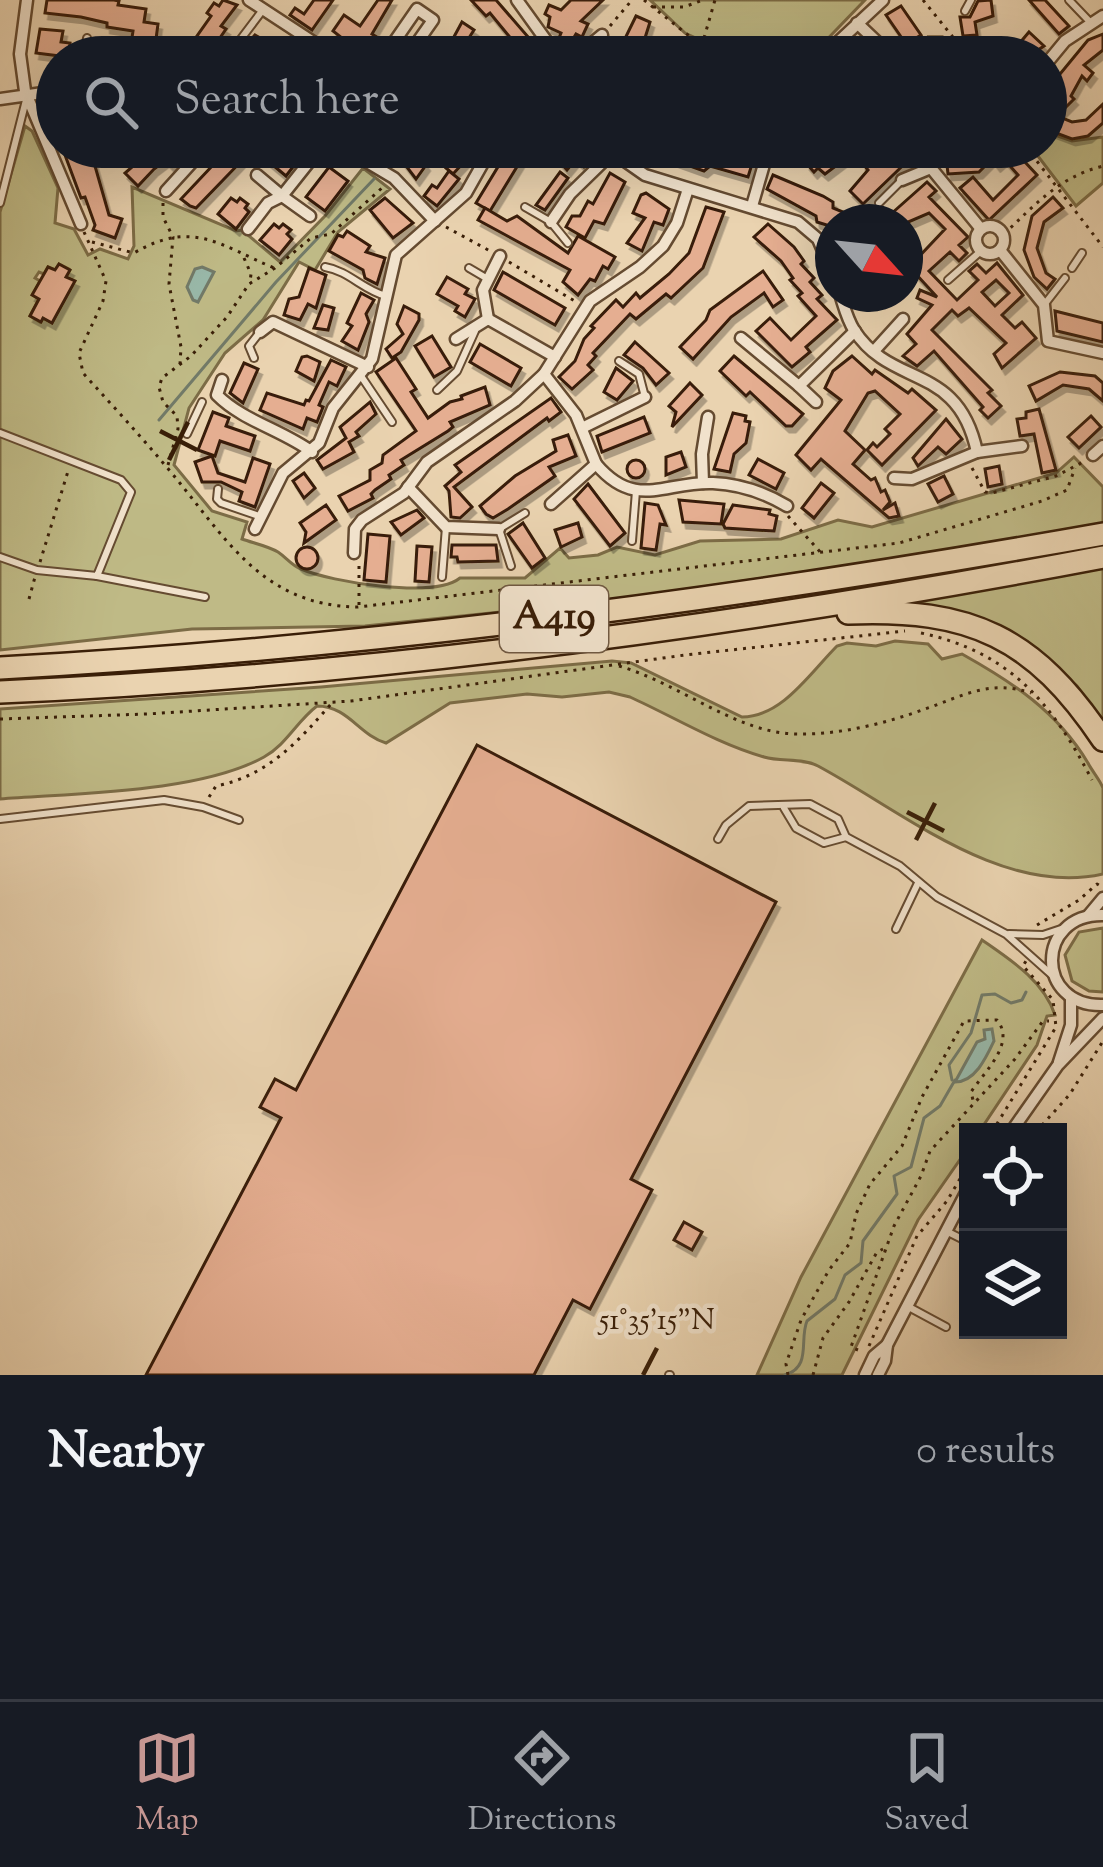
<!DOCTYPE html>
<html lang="en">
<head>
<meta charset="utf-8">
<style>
	body { margin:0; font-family:"Sorts Mill Goudy",serif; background:#242831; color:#f1f3f6 }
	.controls { position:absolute; right:36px; bottom:36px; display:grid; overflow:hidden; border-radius:0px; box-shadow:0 12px 48px #0002 }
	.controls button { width:108px; height:108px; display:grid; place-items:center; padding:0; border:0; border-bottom:3px solid #363941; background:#171b24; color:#f1f3f6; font:60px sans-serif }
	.compass { position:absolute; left:815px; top:204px; width:108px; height:108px; border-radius:50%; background:#171b24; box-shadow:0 12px 48px #0002; rotate:117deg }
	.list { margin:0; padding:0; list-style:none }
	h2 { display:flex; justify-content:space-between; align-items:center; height:156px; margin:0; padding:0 48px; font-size:51px }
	h2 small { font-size:39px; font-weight:400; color:#9ea1a6 }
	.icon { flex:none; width:66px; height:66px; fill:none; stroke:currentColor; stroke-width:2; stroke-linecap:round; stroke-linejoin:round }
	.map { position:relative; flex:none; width:1103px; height:1375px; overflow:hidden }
	.search { position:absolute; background:#171b24; box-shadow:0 12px 48px #0002; left:36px; right:36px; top:36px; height:132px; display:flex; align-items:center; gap:30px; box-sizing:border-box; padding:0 42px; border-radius:66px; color:#9ea1a6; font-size:45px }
	.sheet { height:324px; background:#171b24 }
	nav { display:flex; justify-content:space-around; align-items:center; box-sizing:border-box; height:168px; border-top:3px solid #363941; background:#171b24; font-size:33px; color:#9ea1a6 }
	nav a { display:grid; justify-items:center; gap:6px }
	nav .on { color:#c59692 }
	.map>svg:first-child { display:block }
	.green { fill:#bfba86; stroke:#7c6c46; stroke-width:3; fill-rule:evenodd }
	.water { fill:#98b8a9; stroke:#727a68; stroke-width:3 }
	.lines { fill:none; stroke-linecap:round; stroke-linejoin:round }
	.stream { stroke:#727a68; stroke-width:3 }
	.building { fill:#e5ae91; stroke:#391e07; stroke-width:3; fill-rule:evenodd; filter:url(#shadow) }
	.lane-casing { stroke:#654b31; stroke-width:10 }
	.street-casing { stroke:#654b31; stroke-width:15 }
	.highway-casing { stroke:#391e07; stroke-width:26 }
	.path { stroke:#391e07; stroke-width:3; stroke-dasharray:3 6; stroke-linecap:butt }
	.lane { stroke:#f1e2cc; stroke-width:6 }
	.street { stroke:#f1e2cc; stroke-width:10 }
	.highway { stroke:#ead3b0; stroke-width:21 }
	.ticks { fill:none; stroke:#391e07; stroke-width:4.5 }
	.labels { text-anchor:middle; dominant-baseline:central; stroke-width:9; stroke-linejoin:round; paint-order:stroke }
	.shield { fill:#f1e2cc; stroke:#705942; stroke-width:3 }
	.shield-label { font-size:39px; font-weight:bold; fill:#391e07 }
	.ticks-label { font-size:30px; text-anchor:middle; fill:#391e07; stroke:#f1e2cc; stroke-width:9; stroke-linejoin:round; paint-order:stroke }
</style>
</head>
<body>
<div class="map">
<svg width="1103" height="1375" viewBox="0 0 1103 1375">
	<defs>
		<filter id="shadow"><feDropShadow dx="3.5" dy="6" stdDeviation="0" flood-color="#0004"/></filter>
	</defs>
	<rect width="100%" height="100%" fill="#ead3b0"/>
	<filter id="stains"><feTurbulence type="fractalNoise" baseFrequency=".00167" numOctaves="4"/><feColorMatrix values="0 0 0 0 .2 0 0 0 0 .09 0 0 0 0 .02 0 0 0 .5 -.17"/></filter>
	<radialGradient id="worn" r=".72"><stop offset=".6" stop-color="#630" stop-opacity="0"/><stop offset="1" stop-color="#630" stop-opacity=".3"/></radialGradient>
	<!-- green -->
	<g class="green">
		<path d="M650,0H865L810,57H766L727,39H698L685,33Z"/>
		<path d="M25,126L32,131L58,188L55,223L74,229L88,255L100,249L128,259L134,246L132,187L236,231L242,230L280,262L325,216L363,168L390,189L338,232L315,270L299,262L263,320L225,353L189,408L174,465L212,511L247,522L242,539C253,543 268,546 278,552C287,558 291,565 301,569C331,582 434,599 460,578H525L560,548L569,558L598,555L617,547L655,555L700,541L781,539L838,520L872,527L1056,473L1074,457L1103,487V523L1004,543L599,602L365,626L192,629L0,650V212ZM59,264L69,269L66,277L74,281L52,323L43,318L40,322L30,316L39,299L33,295L40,281L35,278L39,272L44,274L48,267L55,270Z"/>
		<path d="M1046,132L1072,141L1103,137V183L1076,206L1031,147H1046Z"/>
		<path d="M1103,564V723L1077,686L1042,656L912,603L913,599Z"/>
		<path d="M895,641L928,644L942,659L962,654C1012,682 1057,711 1088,763C1092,771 1100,780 1103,788C1103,809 1103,851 1103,874C1002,897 902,811 818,766C803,758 781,762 764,757C718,744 674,717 630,697L609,692L562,697L527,694L450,703L386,743C359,735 348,706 317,706C297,721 286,745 264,757C199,793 75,793 0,799V709L321,687L612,661L631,663L742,717C782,717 810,673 837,646L847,643L876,646Z"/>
		<path d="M1103,928V992L1089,991L1072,981L1065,955L1079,932Z"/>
		<path d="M982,940C1011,960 1044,981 1055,1015L1047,1016L1037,1045L979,1132H968V1148L918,1220L842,1375H757L801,1277Z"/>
	</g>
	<!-- water -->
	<g class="water">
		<path d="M202,267L214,272L198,302L193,300L187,287L195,269Z"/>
		<path d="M992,1029L994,1041C986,1058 975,1082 955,1082L977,1042L985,1039L984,1030Z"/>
	</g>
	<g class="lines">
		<!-- stream -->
		<g class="stream">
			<path d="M159,420L276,282L374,179"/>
			<path d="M952,1080L949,1065L971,1033L982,995L995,994L1011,1003L1022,1000L1026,992"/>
			<path d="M785,1375C812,1367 799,1340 807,1321L835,1299L845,1275L861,1263L863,1241L897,1194L894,1176L911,1167L924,1118L940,1106L955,1080"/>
		</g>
	</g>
	<!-- building -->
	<g class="building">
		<path d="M47,0H114L119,1L118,5L146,9L144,22L158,24L156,39L173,41L171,57H129L133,31L107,27V23L81,17L45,13Z"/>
		<path d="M223,0L237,5L221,26L226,29L213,48L197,36L211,16L207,13L214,3L219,6Z"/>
		<path d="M314,0H333L312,30L290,15L295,8L304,14Z"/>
		<path d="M378,0H392L372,34L383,41L373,57H366L333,31L344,15L360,26Z"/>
		<path d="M471,0H496L529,38L518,47L490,13L486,16Z"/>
		<path d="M571,0H603L581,21L588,24L582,37L576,34L570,44L559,38L561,33L548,27L550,17L545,14L549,5L561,10Z"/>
		<path d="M991,0L993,16L975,22L977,35L963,36L960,17H970L978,1Z"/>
		<path d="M1029,0H1045L1069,26L1059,34Z"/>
		<path d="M901,6L921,35L906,44L886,15Z"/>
		<path d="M636,16L650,22L639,57H616Z"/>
		<path d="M462,22L474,30L465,44L468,46L461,57H443Z"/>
		<path d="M40,29L63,31L61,42L70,43L68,57L36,53Z"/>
		<path d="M1029,32L1044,46L1027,57H1008Z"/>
		<path d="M1103,34V50L1084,65L1093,73L1087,81L1082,76L1071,96L1074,99L1057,116L1072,122L1086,120L1103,104V123L1088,136L1072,139L1048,130L1060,100L1046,111V91L1088,40Z"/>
		<path d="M255,35L262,39L288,57H250L241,51Z"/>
		<path d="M928,37H942V57H919Z"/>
		<path d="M62,147H86L93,159L109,215L122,219L115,238L93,230L95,225L85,197L81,198Z"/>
		<path d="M155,147H190L172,166L166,160L154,169L138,186L125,173Z"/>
		<path d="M230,147H255L196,208L190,206L181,199Z"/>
		<path d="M280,147L298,151L295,155L299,159L286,176L268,161Z"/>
		<path d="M464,147H478L453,174L446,168Z"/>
		<path d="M510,147H529L490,211L476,203Z"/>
		<path d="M547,147L584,148L593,158L584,167L576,159L567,170Z"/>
		<path d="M680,147L724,151L753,161L748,177L710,166L704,171L676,161Z"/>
		<path d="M801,147H861L825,174L818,168L814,172L807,164L812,159Z"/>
		<path d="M900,147H922L863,204L850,191L868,170L863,164L870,157L880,166Z"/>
		<path d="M967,147H1011L1037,175L989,220L960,188L973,177L993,200L1018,175L1004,159L997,165L992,159L979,172L948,174L946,156H958Z"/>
		<path d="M415,151L426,165L416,179L403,162Z"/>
		<path d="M329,167L348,181L325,211L306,197Z"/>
		<path d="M449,171L459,179L437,206L424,196L432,185L437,188Z"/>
		<path d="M560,172L568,178L545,210L536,205Z"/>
		<path d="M610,173L625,182L604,224L594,221L585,238L566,227L572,216H580L588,201L593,204Z"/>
		<path d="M773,175L823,196L833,202V208L867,222H833V227L817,222L816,216L767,189Z"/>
		<path d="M927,182L936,191L929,197L968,237L959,245L967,253L959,261L950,252L929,271L957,300L978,280L969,271L977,264L986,273L997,263L1023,295L1002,315L1015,328L1022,322L1036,338L1002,368L994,354L1006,343L969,308L958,316L952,310L932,330L992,390L988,393L1001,406L988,418L980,410L983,407L934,351L917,366L903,356L916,344L907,334L932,305L917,298L920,290L937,297L914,272L918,269L913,263L945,229L929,213L906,223L901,218L882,222ZM996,280L1009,293L995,306L982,292Z"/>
		<path d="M646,193L669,209L663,225L654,222L642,251L627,243L645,218L633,213L641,195Z"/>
		<path d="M1053,197L1063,208L1044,222L1037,248L1046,273L1055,279L1047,289L1034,277L1024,250L1032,216Z"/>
		<path d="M231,198L237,202L240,198L248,204L245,208L249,212L236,229L218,214Z"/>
		<path d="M385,198L413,223L393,238L370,210Z"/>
		<path d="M706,207L724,212L703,268L671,298L666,294L636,319L630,314L593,353L596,356L588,365L593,370L572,389L559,377L575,361L584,339L594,328L591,326L616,300L623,307L636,293L640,298L669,274L689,253Z"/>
		<path d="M485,208L507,221L517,216L568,253L578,236L615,257L608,269L603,266L595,281L590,279L578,295L563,282L570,270L478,220Z"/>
		<path d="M274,224L279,228L283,224L291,230L287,234L292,239L279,255L260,240Z"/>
		<path d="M768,224L794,247L804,261L801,264L814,278L810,282L822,295L817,299L837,320L806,347L810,352L792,367L756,331L770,318L791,340L816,316L798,296L802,293L790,280L793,278L781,261L754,237Z"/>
		<path d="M347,231L370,246L366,252L385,258L377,284L365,278L363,270L329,251L338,235L343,237Z"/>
		<path d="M59,264L70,270L66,277L75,281L52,323L43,318L41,322L30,316L39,299L32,295L48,267L55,270Z"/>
		<path d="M309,268L326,275L316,308L308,304L300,320L284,315L289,299L299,297Z"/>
		<path d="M763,271L783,300L773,307L764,293L731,317L693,359L680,347L706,320L710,310Z"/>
		<path d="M503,272L565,308L555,325L494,290Z"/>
		<path d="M447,277L468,289L465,294L475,299L465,317L455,311L458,306L437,294Z"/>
		<path d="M361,293L374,300L366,314L369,322L358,350L342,341L352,326L347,323Z"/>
		<path d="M323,305L334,308L328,330L314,328Z"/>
		<path d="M404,306L419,314V320L401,352L392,358L386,349L403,334L397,324Z"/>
		<path d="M1055,311L1103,323V342L1057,331Z"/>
		<path d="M432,336L451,367L434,377L415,346Z"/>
		<path d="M635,342L669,373L656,385L643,368L624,355Z"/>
		<path d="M480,344L521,368L511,386L470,362Z"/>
		<path d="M307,356L320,362L314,381L296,371L302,357Z"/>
		<path d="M734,356L803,414L792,426H786L750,392L746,396L720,371Z"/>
		<path d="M852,356L872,374L875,370L908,393L912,389L936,410L882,465L867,450L873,443L877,447L890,434L885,429L900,414L875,391L868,393L845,431L865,450L853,464L871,480L875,478L881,492L885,490L890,502L883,510L895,503L899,516L889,518L821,459L811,470L796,455L841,400L825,388L833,371Z"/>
		<path d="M396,358L416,389L411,392L428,418L450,402L462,399L461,396L485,387L490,405L450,422L453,427L448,431L401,460L404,465L389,475L391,479L375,490L371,494L373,498L348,511L339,496L370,480V470L382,463L383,455L416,431L376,372Z"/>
		<path d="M331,360L346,367L337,386L329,382L319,405L323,407L317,422L307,418L303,429L260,410L267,393L304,405L306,400L309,401Z"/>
		<path d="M244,363L258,369L243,403L230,393Z"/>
		<path d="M616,368L633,381L617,400L604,392Z"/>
		<path d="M1060,372L1095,376L1103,383V401L1089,389L1063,385L1036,401L1029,386Z"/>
		<path d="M690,383L702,395L672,427L676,412L669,406Z"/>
		<path d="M551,398L561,412L549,421L547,418L454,487L472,507L460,518L451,517L449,491L445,486L461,472L455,465Z"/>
		<path d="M370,402L376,414L356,432L359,436L349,442L354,452L323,469L317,460L346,438L340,427Z"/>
		<path d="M1039,409L1056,470L1042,473L1034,434L1020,436L1017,419L1026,418V412Z"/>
		<path d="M213,412L229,418L226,426L255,436L250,451L220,441L215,456L198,450Z"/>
		<path d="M733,413L746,416L745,421L750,422L746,443L734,454L730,472L714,469Z"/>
		<path d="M1091,416L1101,427L1079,448L1068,437Z"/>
		<path d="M644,417L650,433L602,452L597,436Z"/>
		<path d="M946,419L962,439L946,454L938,447L918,466L913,458Z"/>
		<path d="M568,435L576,456L549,467L555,476L508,509L493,518L486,514L480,506L515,476L556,451L553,440Z"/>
		<path d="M681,452L686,467L666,475V457Z"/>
		<path d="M212,456L218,473L245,482L253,458L270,464L255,507L239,501L242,492L221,482H202L195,462Z"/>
		<path d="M758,459L784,473L776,489L749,475Z"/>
		<circle cx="636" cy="469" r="9"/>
		<path d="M999,466L1002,484L988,487L985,469Z"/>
		<path d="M304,473L315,488L304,498L293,481Z"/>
		<path d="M944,476L953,494L938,502L928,484Z"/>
		<path d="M821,483L834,493L814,518L802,508Z"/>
		<path d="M588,484L625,533L610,546L574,499Z"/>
		<path d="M679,500L724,504L721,524L683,522Z"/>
		<path d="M645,503L658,505L666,525L660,524L656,550L641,548Z"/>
		<path d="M326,505L336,520L304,543L306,532L300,523Z"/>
		<path d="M733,505L770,510L769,514L777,516L774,531L725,528L723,524Z"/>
		<path d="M417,510L424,518L401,535L391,522Z"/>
		<path d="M523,523L545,558L532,568L508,534Z"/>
		<path d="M578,523L582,537L561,547L555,530Z"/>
		<path d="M368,534L390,536L386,582L364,580Z"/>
		<path d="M452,545H496L498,561L458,562L457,557H451Z"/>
		<path d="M417,546L432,547L429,582L415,581Z"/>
		<circle cx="307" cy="558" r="11"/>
		<path d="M477,745L776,902L631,1179L652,1190L590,1309L573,1300L534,1375H146L281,1118L260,1107L275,1079L296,1090Z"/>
		<path d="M684,1222L702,1232L692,1250L674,1240Z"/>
	</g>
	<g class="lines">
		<!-- lane casing -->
		<g class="lane-casing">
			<g id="lane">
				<path d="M1069,0L1090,22"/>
				<path d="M965,11L971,0"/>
				<path d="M228,56L262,11"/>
				<path d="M84,57L87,38"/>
				<path d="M0,203L26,100"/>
				<path d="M879,203L902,180"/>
				<path d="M525,207L551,222L568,243"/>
				<path d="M325,267C349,271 363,290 386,296"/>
				<path d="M469,268L486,278"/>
				<path d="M1072,268L1082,253"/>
				<path d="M948,280L981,251"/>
				<path d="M1044,305L1065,278"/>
				<path d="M254,358L249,346L260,332"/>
				<path d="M619,361L639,374L645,397"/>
				<path d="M361,376L392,422"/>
				<path d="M437,390L457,371L475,331"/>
				<path d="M0,433L121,480L131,492L97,576L37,570L0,557"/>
				<path d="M187,434L202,402"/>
				<path d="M218,489L217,499L221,503L259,516"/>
				<path d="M632,541L636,491"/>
				<path d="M511,566L499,529L525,513"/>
				<path d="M97,576L205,597"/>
				<path d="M442,577L446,527"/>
				<path d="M784,808L796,828L824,843L846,837"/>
				<path d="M0,819L164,800L203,807L239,820"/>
				<path d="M718,839L726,825L749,806L810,804L838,819L846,837L900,866L937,897L1006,934L1052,975"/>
				<path d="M896,929L918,883"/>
				<path d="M1009,934L1043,935L1061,929"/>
				<path d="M946,1231L968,1242"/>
				<path d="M907,1306L946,1327"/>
				<path d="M669,1375H670"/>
			</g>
		</g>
		<!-- street casing -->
		<g class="street-casing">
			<g id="street">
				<path d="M27,0L20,54L25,91L81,224"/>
				<path d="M249,0L336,57"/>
				<path d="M517,0L558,57L584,50L602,35"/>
				<path d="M857,23L893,57"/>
				<path d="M402,57L390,48L417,9L433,20L407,57"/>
				<path d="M822,57L883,0"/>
				<path d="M1046,64L1065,41L1103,16"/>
				<path d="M0,99L57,91"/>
				<path d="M342,147L394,178L435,221"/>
				<path d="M605,147L645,175L798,222L818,239L833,274"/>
				<path d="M939,147L931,168L981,229"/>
				<path d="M902,180L931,168"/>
				<path d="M166,191L206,147"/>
				<path d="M752,206L769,147"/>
				<path d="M310,216L282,196L321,147"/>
				<path d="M551,222L570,194L612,153"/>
				<circle cx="990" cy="240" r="14"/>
				<path d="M248,229L268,203L282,196L257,175"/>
				<path d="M1000,250L1044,305L1048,341L1103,353"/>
				<path d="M840,294C844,306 847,319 854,330C892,389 958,362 977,452L1022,446"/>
				<path d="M488,319L483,290L500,256"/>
				<path d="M260,332L273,322L368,367"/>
				<path d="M741,338L799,386L855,331"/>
				<path d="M456,339L488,319L555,357"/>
				<path d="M874,351L903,319"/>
				<path d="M544,374L576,415L596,464L551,504"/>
				<path d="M222,380L217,395C243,421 282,430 312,452"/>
				<path d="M799,386L816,402"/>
				<path d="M582,428L645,397"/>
				<path d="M1093,455L1103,446"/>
				<path d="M596,464C636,511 665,481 713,483C738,484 765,493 787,506"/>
				<path d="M894,478L912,479L977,452"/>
				<path d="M703,483L702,454L708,417"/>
				<path d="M408,487L446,527L499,529"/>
				<path d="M255,529L283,473L319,443L333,408L372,359L396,255L466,193L492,147"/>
				<path d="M354,553L355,529L362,520L404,493L427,462L515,401L544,374L590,301L640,267L663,246L677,223L688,189"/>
				<path d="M1103,915C1035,914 1035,1007 1103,1005"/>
				<path d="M1088,916L1103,898"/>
				<path d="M1059,1062L1071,1025V998"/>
				<path d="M1011,1132L1058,1065L1103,1018"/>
				<path d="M865,1375L874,1356L887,1345"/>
				<path d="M878,1375L885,1361L887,1345L968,1189"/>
			</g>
		</g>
		<!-- highway casing -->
		<g class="highway-casing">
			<g id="highway">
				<path d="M848,613C971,608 1034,637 1103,740"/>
				<path d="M0,668C371,648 737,599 1103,534"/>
				<path d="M0,692C370,676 740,626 1103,557"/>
			</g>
		</g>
		<!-- path -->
		<g class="path">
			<path d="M644,0L698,43C722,35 737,46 758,57"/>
			<path d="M923,0L969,57"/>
			<path d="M653,7H684L703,0"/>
			<path d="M610,26L632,0"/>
			<path d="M704,38L715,0"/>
			<path d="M1026,147L1103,247"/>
			<path d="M163,203V217L173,237L169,284L181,347L180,364"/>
			<path d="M446,227L490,251"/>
			<path d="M84,232L106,281L103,301L79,353L83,373C110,403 138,433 164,464C222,531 258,606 358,607L899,543L1042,501L1067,490L1075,468"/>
			<path d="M1004,234C1036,204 1059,177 1103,166"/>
			<path d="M92,242L134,253C192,219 220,245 274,268"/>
			<path d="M244,258L251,274L250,282"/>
			<path d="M509,262L578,303"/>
			<path d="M168,465L178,429L177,416L163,402L159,387L162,378L191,356L227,317L249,284L275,268L311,238L331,234L383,187"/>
			<path d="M972,468L985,492L992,493L1056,476L1085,461"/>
			<path d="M788,516L821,553"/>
			<path d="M40,562L69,468"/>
			<path d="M29,599L35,577"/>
			<path d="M359,605V561"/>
			<path d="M921,633C1010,652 1052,703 1092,780"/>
			<path d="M619,666C681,684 737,734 798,734C839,735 887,723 925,709C963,696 990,679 1031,693"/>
			<path d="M0,719L147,714L351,701L685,655L905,631"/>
			<path d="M209,797L216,786C267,776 298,742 331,704"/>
			<path d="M1037,925L1079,900L1097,884L1102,887"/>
			<path d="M992,1132L1056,1027L1053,1000L1023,966L1026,961"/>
			<path d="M1036,1132L1070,1094L1103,1041"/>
			<path d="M869,1346L917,1236L947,1201L968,1165"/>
			<path d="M858,1350L851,1347L894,1226L921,1176L930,1151L1015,1059L1043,1021H1049"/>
			<path d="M788,1375L786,1364L801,1320L829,1270L850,1243L856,1214L870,1184L902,1146L922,1097L964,1021L997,1020C1016,1043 985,1071 971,1092L974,1104"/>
			<path d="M813,1375L823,1338L849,1302L877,1252L883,1249"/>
		</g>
		<!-- lane -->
		<use href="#lane" class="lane"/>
		<!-- street -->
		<use href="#street" class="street"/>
		<!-- highway -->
		<use href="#highway" class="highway"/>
	</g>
	<!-- ticks -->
	<path class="ticks" d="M160,431L197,450M169,460L188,422M907,812L944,831M916,840L935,803M643,1375L657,1348"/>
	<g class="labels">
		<!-- shield labels -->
		<rect class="shield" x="500" y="586" width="108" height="66" rx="9"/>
		<g class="shield-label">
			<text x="554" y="619">A419</text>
		</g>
	</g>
	<g class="ticks-label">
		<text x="657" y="1329">51°35'15"N</text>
	</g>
	<rect width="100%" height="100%" filter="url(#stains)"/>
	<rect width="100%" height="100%" fill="url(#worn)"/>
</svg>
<div class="controls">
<button><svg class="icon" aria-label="locate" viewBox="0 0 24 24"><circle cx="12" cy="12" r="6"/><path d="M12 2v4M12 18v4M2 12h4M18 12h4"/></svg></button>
<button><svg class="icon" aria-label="layers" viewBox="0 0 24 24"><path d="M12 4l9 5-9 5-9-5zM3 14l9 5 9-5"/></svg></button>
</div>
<svg class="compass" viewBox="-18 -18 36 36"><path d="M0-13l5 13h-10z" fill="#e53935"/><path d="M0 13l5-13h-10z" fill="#9ea1a6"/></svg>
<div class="search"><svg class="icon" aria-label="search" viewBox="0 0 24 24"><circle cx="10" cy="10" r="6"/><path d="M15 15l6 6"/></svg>Search here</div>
</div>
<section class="sheet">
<h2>Nearby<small>0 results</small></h2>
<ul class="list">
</ul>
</section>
<nav>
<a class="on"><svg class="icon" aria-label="map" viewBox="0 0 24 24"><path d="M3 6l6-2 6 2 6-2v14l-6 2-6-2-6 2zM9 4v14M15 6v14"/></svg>Map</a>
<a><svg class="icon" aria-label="directions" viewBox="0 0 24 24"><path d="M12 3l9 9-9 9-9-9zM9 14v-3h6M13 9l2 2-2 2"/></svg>Directions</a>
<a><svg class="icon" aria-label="saved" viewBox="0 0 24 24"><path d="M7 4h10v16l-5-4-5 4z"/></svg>Saved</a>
</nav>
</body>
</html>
